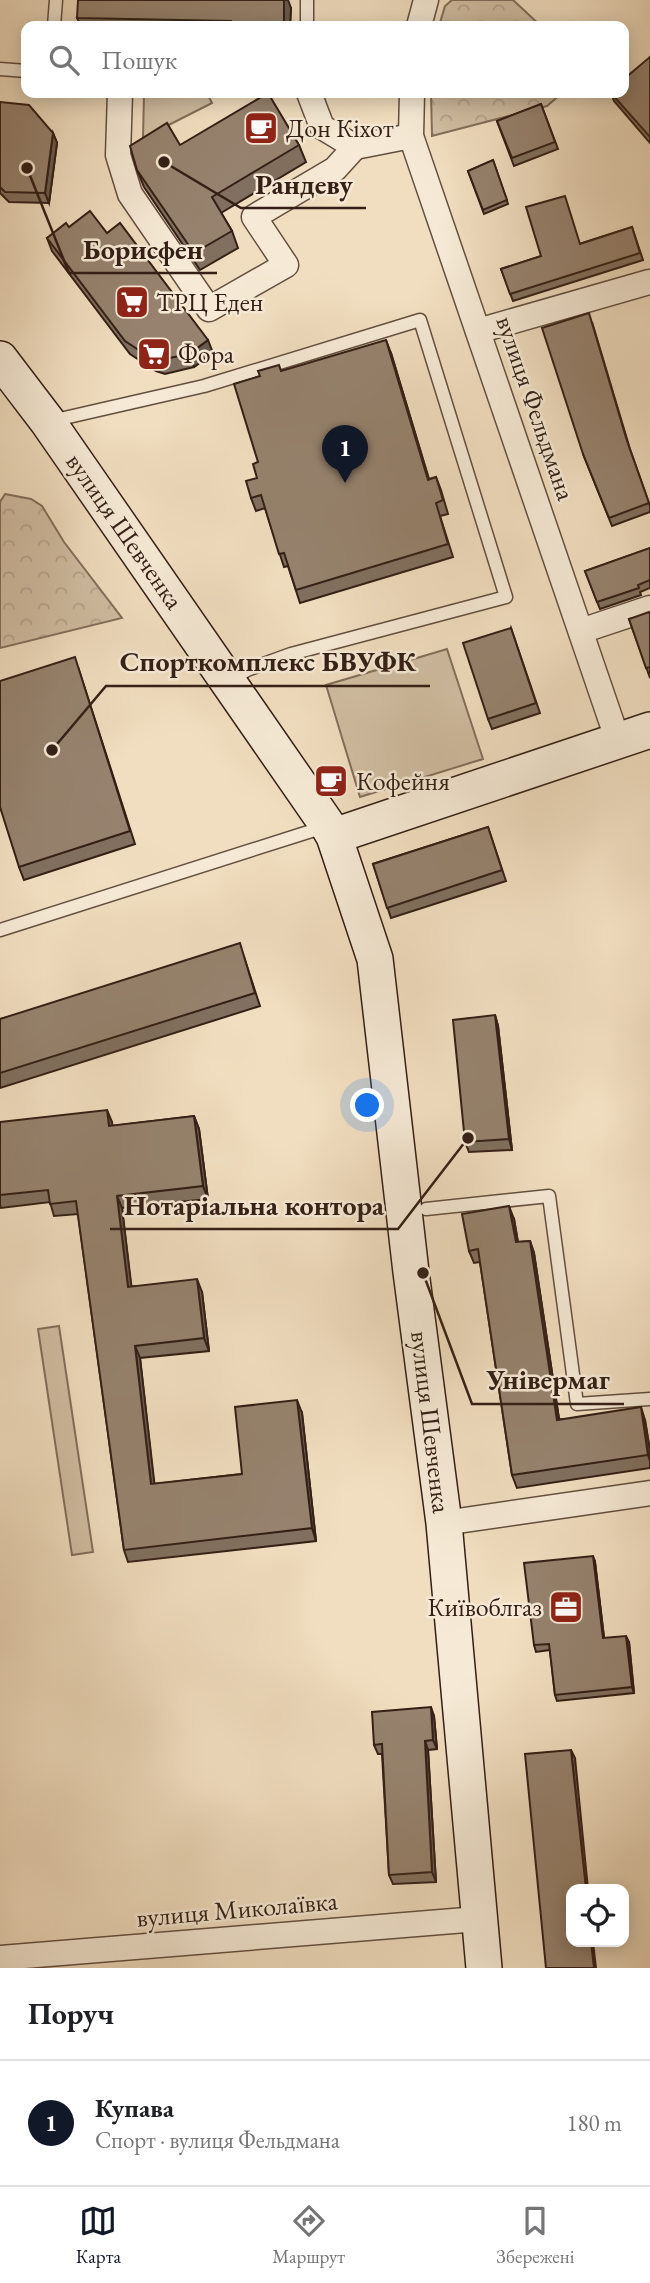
<!DOCTYPE html>
<html lang="uk">
<head>
<meta charset="utf-8">
<style>
	body { margin:0; font-family:"EB Garamond",serif; background:#f6f6f6; color:#202124 }
	.controls { position:absolute; right:21px; bottom:21px; display:grid; overflow:hidden; border-radius:14px; box-shadow:0 4px 18px #0003 }
	.controls button { width:63px; height:63px; display:grid; place-items:center; padding:0; border:0; border-bottom:2px solid #e0e0e0; background:#fff; color:#202124; font:35px sans-serif }
	.you { position:absolute; left:368px; top:1106px; width:24px; height:24px; margin:-18px; border:5px solid #fff; border-radius:50%; background:#1a73e8; box-shadow:0 0 0 10px #1a73e833 }
	.badge { display:grid; place-items:center; width:46px; height:46px; border-radius:50%; background:#111827; color:#fff; font-size:23px; font-weight:700 }
	.pin { position:absolute; translate:-50% -58px; filter:drop-shadow(0 2px 4px #0008) }
	.pin::after { content:''; position:absolute; top:37px; width:24px; height:21px; background:inherit; clip-path:polygon(0 0,100% 0,50% 100%) }
	.list { margin:0; padding:0; list-style:none }
	h2 { display:flex; justify-content:space-between; align-items:center; height:91px; margin:0; padding:0 28px; font-size:30px }
	h2 small { font-size:23px; font-weight:400; color:#757577 }
	.list li { display:grid; grid-template-columns:46px 1fr auto; gap:21px; align-items:center; box-sizing:border-box; height:126px; padding:0 28px; border-top:2px solid #e0e0e0 }
	.list b { display:block; font-size:26px; white-space:nowrap }
	.list p { margin:0; font-size:23px; white-space:nowrap; color:#757577 }
	.list em { font-size:23px; font-style:normal; color:#757577 }
	.icon { flex:none; width:38px; height:38px; fill:none; stroke:currentColor; stroke-width:2; stroke-linecap:round; stroke-linejoin:round }
	.map { position:relative; flex:none; width:650px; height:1968px; overflow:hidden }
	.search { position:absolute; background:#fff; box-shadow:0 4px 18px #0003; left:21px; right:21px; top:21px; height:77px; display:flex; align-items:center; gap:18px; box-sizing:border-box; padding:0 24px; border-radius:14px; color:#757577; font-size:26px }
	.sheet { height:217px; background:#fff }
	nav { display:flex; justify-content:space-around; align-items:center; box-sizing:border-box; height:98px; border-top:2px solid #e0e0e0; background:#fff; font-size:19px; color:#757577 }
	nav a { display:grid; justify-items:center; gap:4px }
	nav .on { color:#111827 }
	.map>svg:first-child { display:block }
	.forest { fill:url(#forest-crowns); stroke:#826e5c; stroke-width:2 }
	.park { fill:#d1bea3; stroke:#826e5c; stroke-width:2 }
	.lines { fill:none; stroke-linecap:round; stroke-linejoin:round }
	.lane-casing { stroke:#634f40; stroke-width:15 }
	.street-casing { stroke:#634f40; stroke-width:27 }
	.secondary-casing { stroke:#341f16; stroke-width:38 }
	.lane { stroke:#f6ead6; stroke-width:12 }
	.street { stroke:#f6ead6; stroke-width:24 }
	.secondary { stroke:#f6ead6; stroke-width:35 }
	.wall { fill:#81705f; stroke:#341f16; stroke-width:2 }
	.shaded-wall { fill:#695b4d; stroke:#341f16; stroke-width:2 }
	.building { fill:#96826e; stroke:#341f16; stroke-width:2 }
	.labels { text-anchor:middle; dominant-baseline:central; stroke-width:5; stroke-linejoin:round; paint-order:stroke }
	.poi-label { font-size:26px; fill:#341f16; stroke:#f6ead6; text-anchor:start }
	.street-label { font-size:26px; fill:#341f16; stroke:#f6ead6 }
	.leader { fill:none; stroke:#341f16; stroke-width:2.5 }
	.callout-dot { fill:#341f16; stroke:#f6ead6; stroke-width:2.5 }
	.callout-label { font-size:28px; text-anchor:middle; font-weight:bold; fill:#341f16; stroke:#f6ead6; stroke-width:5; stroke-linejoin:round; paint-order:stroke }
</style>
</head>
<body>
<div class="map">
<svg width="650" height="1968" viewBox="0 0 650 1968">
	<defs>
		<pattern id="forest-crowns" width="20" height="18" patternUnits="userSpaceOnUse" patternTransform="scale(1.75)"><rect width="20" height="18" fill="#d1bea3"/><path d="M2 6a3 3 0 1 1 6 0M12 15a3 3 0 1 1 6 0" fill="none" stroke="#b4a38c"/></pattern>
	</defs>
	<rect width="100%" height="100%" fill="#f1dec0"/>
	<filter id="stains"><feTurbulence type="fractalNoise" baseFrequency=".00286" numOctaves="4"/><feColorMatrix values="0 0 0 0 .2 0 0 0 0 .09 0 0 0 0 .02 0 0 0 .5 -.17"/></filter>
	<radialGradient id="worn" r=".72"><stop offset=".6" stop-color="#630" stop-opacity="0"/><stop offset="1" stop-color="#630" stop-opacity=".3"/></radialGradient>
	<!-- forest -->
	<g class="forest">
		<path d="M452,0H513L541,26H439L445,6Z"/>
		<path d="M431,93H562L547,106L432,136Z"/>
		<path d="M5,494L31,499L42,506L64,542L122,618L0,648V502Z"/>
	</g>
	<!-- park -->
	<g class="park">
		<path d="M144,93H207L212,103L143,138Z"/>
		<path d="M447,649L483,759L360,797L326,685Z"/>
		<path d="M59,1326L93,1552L72,1555L38,1329Z"/>
	</g>
	<g class="lines">
		<!-- lane casing -->
		<g class="lane-casing">
			<g id="lane">
				<path d="M307,0V26"/>
				<path d="M54,26L56,0"/>
				<path d="M0,69L26,71"/>
				<path d="M51,421L204,386L420,320L506,597L291,654L247,670L230,681"/>
				<path d="M0,930L324,827"/>
				<path d="M426,1209L549,1196L577,1404L650,1399"/>
			</g>
		</g>
		<!-- street casing -->
		<g class="street-casing">
			<g id="street">
				<path d="M419,26L426,0"/>
				<path d="M120,93L118,155L130,194L209,309L286,265L254,217L335,169L355,147"/>
				<path d="M309,93L322,127L355,147L411,136"/>
				<path d="M412,93L411,136L618,741"/>
				<path d="M478,331L649,282"/>
				<path d="M581,631L650,608"/>
				<path d="M444,1523L650,1493"/>
				<path d="M0,1958L478,1919"/>
			</g>
		</g>
		<!-- secondary casing -->
		<g class="secondary-casing">
			<g id="secondary">
				<path d="M0,359L48,422L328,826L334,836L375,959L411,1272L444,1523L484,1968"/>
				<path d="M334,836L650,730"/>
			</g>
		</g>
		<!-- lane -->
		<use href="#lane" class="lane"/>
		<!-- street -->
		<use href="#street" class="street"/>
		<!-- secondary -->
		<use href="#secondary" class="secondary"/>
	</g>
	<!-- wall -->
	<g class="wall">
		<path d="M291,8L290,26H81L77,18Z"/>
		<path d="M650,57V143L614,101L611,93H624Z"/>
		<path d="M0,102L53,133L57,143L49,203L9,202L0,193Z"/>
		<path d="M541,104L558,149L514,166L497,121Z"/>
		<path d="M299,145L306,162L221,213L232,231L238,248L200,270L144,187L137,170Z"/>
		<path d="M493,160L508,204L484,214L468,171Z"/>
		<path d="M69,227L107,233L213,353L194,367L165,374L156,371L130,354L52,251L47,238Z"/>
		<path d="M632,227L643,260L513,301L501,269Z"/>
		<path d="M592,322L630,449L650,506V512L612,526L583,454Z"/>
		<path d="M391,353L429,479L436,477L441,490L448,514L440,516L453,557L300,603L288,566L284,567L265,508L256,511L251,498L257,478L258,462L281,371Z"/>
		<path d="M650,548V588L640,592L641,595L600,609L585,571Z"/>
		<path d="M650,614V678L629,619Z"/>
		<path d="M511,628L540,713L492,729L488,719Z"/>
		<path d="M79,670L135,844L24,880L19,867Z"/>
		<path d="M488,827L506,881L391,918L373,864Z"/>
		<path d="M244,957L260,1006L0,1088V1019Z"/>
		<path d="M495,1015L498,1026L512,1150L469,1152L465,1142Z"/>
		<path d="M194,1116L199,1129L208,1199L122,1208L131,1286L202,1292L209,1351L140,1358L154,1484L242,1474L302,1413L316,1541L128,1562L124,1550L78,1214L54,1216L50,1202L1,1208L0,1205V1122H112V1126Z"/>
		<path d="M514,1219L518,1242L530,1241L534,1253L559,1419L645,1420L650,1451V1468L517,1488L512,1475L480,1262L474,1263L469,1251Z"/>
		<path d="M595,1562L604,1638L629,1642L634,1693L557,1701L555,1695L550,1650L536,1652L534,1645Z"/>
		<path d="M434,1716L437,1749L428,1750L436,1882L393,1884L389,1875L382,1754H378L374,1745Z"/>
	</g>
	<!-- shaded-wall -->
	<g class="shaded-wall">
		<path d="M284,0H288L291,8L290,26H284Z"/>
		<path d="M53,133L57,143L49,203L45,193Z"/>
		<path d="M208,340L213,353L194,367L189,354Z"/>
		<path d="M386,340L391,353L433,493L428,480Z"/>
		<path d="M495,1015L498,1026L512,1150L509,1139Z"/>
		<path d="M107,1110L112,1122L114,1139L109,1126Z"/>
		<path d="M194,1116L199,1129L208,1199L203,1186Z"/>
		<path d="M117,1196L122,1208L133,1299L128,1287Z"/>
		<path d="M509,1206L514,1219L520,1255L516,1242Z"/>
		<path d="M530,1241L534,1253L561,1432L557,1420Z"/>
		<path d="M197,1279L202,1292L209,1351L204,1338Z"/>
		<path d="M135,1346L140,1358L156,1497L151,1484Z"/>
		<path d="M297,1400L302,1413L316,1541L312,1528Z"/>
		<path d="M641,1407L645,1420L650,1451V1461L648,1455Z"/>
		<path d="M593,1556L595,1562L605,1645L603,1638Z"/>
		<path d="M626,1636L629,1642L634,1693L632,1687Z"/>
		<path d="M431,1707L434,1716L437,1749L433,1740Z"/>
		<path d="M425,1741L428,1750L436,1882L432,1872Z"/>
		<path d="M571,1750L575,1758L588,1889H586Z"/>
		<path d="M591,1942H593L596,1968H594Z"/>
	</g>
	<!-- building -->
	<g class="building">
		<path d="M78,0H284V26H231V21L77,18Z"/>
		<path d="M650,57V137L611,93H624V79Z"/>
		<path d="M268,93L299,145L212,197L232,231L194,253L137,170L130,146L167,123L180,145Z"/>
		<path d="M0,102L29,105L53,133L45,193L5,192L0,187Z"/>
		<path d="M541,104L555,142L512,158L497,121Z"/>
		<path d="M493,160L507,200L483,210L468,171Z"/>
		<path d="M565,196L580,244L632,227L640,253L510,294L501,269L541,256L526,207Z"/>
		<path d="M90,211L107,233L120,223L208,340L189,354L160,360L151,358L125,341L47,238L66,223L69,227Z"/>
		<path d="M589,313L627,441L649,503L609,518L583,454L542,328Z"/>
		<path d="M386,340L428,480L436,477L443,500L436,503L448,544L296,590L284,553L279,554L261,495L251,498L246,481L257,478L253,464L258,462L234,384L260,376L258,371L279,365L281,371Z"/>
		<path d="M650,548V580L638,585L639,588L597,602L585,571Z"/>
		<path d="M649,612L650,614V667L646,668L629,619Z"/>
		<path d="M511,628L536,703L488,719L463,643Z"/>
		<path d="M75,657L130,831L19,867L0,807V681Z"/>
		<path d="M488,827L502,870L387,908L373,864Z"/>
		<path d="M240,943L255,993L0,1073V1019Z"/>
		<path d="M495,1015L509,1139L465,1142L453,1020Z"/>
		<path d="M107,1110L109,1126L194,1116L203,1186L117,1196L128,1287L197,1279L204,1338L135,1346L151,1484L242,1474L235,1407L297,1400L312,1528L124,1550L76,1201L50,1204L48,1190L0,1195V1122Z"/>
		<path d="M509,1206L516,1242L530,1241L557,1420L641,1407L648,1455L512,1475L478,1249L469,1251L462,1214Z"/>
		<path d="M593,1556L603,1638L626,1636L632,1687L555,1695L549,1644L534,1645L524,1563Z"/>
		<path d="M431,1707L433,1740L425,1741L432,1872L389,1875L382,1744L374,1745L372,1712Z"/>
		<path d="M571,1750L586,1889H571V1942H591L594,1968H546L525,1754Z"/>
	</g>
	<!-- icons -->
	<defs>
		<g id="cafe-square" transform="scale(1.75)"><rect x="-9" y="-9" width="18" height="18" rx="4" fill="#8f2418" stroke="#f6ead6"/><path d="M-5.5-4.5H6V0H3Q3 3.5 0 3.5H-2.5Q-5.5 3.5-5.5 0ZM3-3.2v2h1.7v-2ZM-6 4.5H4V6H-6Z" fill="#fff"/></g>
		<g id="supermarket-square" transform="scale(1.75)"><rect x="-9" y="-9" width="18" height="18" rx="4" fill="#8f2418" stroke="#f6ead6"/><path d="M-6-5.5h2.5l.6 2H6L4.5 2H-2.5L-4.4-4H-6ZM-1.5 3.2a1.3 1.3 0 1 0 .1 0ZM3 3.2a1.3 1.3 0 1 0 .1 0Z" fill="#fff"/></g>
		<g id="office-square" transform="scale(1.75)"><rect x="-9" y="-9" width="18" height="18" rx="4" fill="#8f2418" stroke="#f6ead6"/><path d="M-6-3h4V-5.5h4V-3h4V5H-6ZM-1-4.5V-3h2v-1.5ZM-6 0V1H6V0Z" fill="#fff"/></g>
	</defs>
	<g fill-rule="evenodd">
		<use href="#cafe-square" x="261" y="128"/>
		<use href="#supermarket-square" x="132" y="302"/>
		<use href="#supermarket-square" x="154" y="354"/>
		<use href="#cafe-square" x="331" y="781"/>
		<use href="#office-square" x="566" y="1607"/>
	</g>
	<g class="labels">
		<!-- poi labels -->
		<g class="poi-label">
			<text x="286" y="128">Дон Кіхот</text>
			<text x="156" y="302">ТРЦ Еден</text>
			<text x="178" y="354">Фора</text>
			<text x="356" y="781">Кофейня</text>
			<text x="542" y="1607" text-anchor="end">Київоблгаз</text>
		</g>
		<!-- street labels -->
		<g class="street-label">
			<text transform="translate(536 408) rotate(71)">вулиця Фельдмана</text>
			<text transform="translate(125 531) rotate(55)">вулиця Шевченка</text>
			<text transform="translate(431 1422) rotate(83)">вулиця Шевченка</text>
			<text transform="translate(237 1909) rotate(-5)">вулиця Миколаївка</text>
		</g>
	</g>
	<!-- callouts -->
	<path class="leader" d="M164 162L241 208H366M27 168L69 273H217M52 750L106 686H430M468 1138L398 1229H110M423 1273L472 1404H624"/>
	<g class="callout-dot">
		<circle cx="164" cy="162" r="7"/>
		<circle cx="27" cy="168" r="7"/>
		<circle cx="52" cy="750" r="7"/>
		<circle cx="468" cy="1138" r="7"/>
		<circle cx="423" cy="1273" r="7"/>
	</g>
	<g class="callout-label">
		<text x="304" y="194">Рандеву</text>
		<text x="143" y="259">Борисфен</text>
		<text x="268" y="671">Спорткомплекс БВУФК</text>
		<text x="254" y="1215">Нотаріальна контора</text>
		<text x="548" y="1389">Універмаг</text>
	</g>
	<rect width="100%" height="100%" filter="url(#stains)"/>
	<rect width="100%" height="100%" fill="url(#worn)"/>
</svg>
<div class="controls">
<button><svg class="icon" aria-label="locate" viewBox="0 0 24 24"><circle cx="12" cy="12" r="6"/><path d="M12 2v4M12 18v4M2 12h4M18 12h4"/></svg></button>
</div>
<div class="you"></div>
<div class="pin badge" style="left:345px;top:483px">1</div>
<div class="search"><svg class="icon" aria-label="search" viewBox="0 0 24 24"><circle cx="10" cy="10" r="6"/><path d="M15 15l6 6"/></svg>Пошук</div>
</div>
<section class="sheet">
<h2>Поруч<small></small></h2>
<ul class="list">
<li><span class="badge">1</span><div><b>Купава</b><p>Спорт · вулиця Фельдмана</p></div><em>180 m</em></li>
</ul>
</section>
<nav>
<a class="on"><svg class="icon" aria-label="map" viewBox="0 0 24 24"><path d="M3 6l6-2 6 2 6-2v14l-6 2-6-2-6 2zM9 4v14M15 6v14"/></svg>Карта</a>
<a><svg class="icon" aria-label="directions" viewBox="0 0 24 24"><path d="M12 3l9 9-9 9-9-9zM9 14v-3h6M13 9l2 2-2 2"/></svg>Маршрут</a>
<a><svg class="icon" aria-label="saved" viewBox="0 0 24 24"><path d="M7 4h10v16l-5-4-5 4z"/></svg>Збережені</a>
</nav>
</body>
</html>
